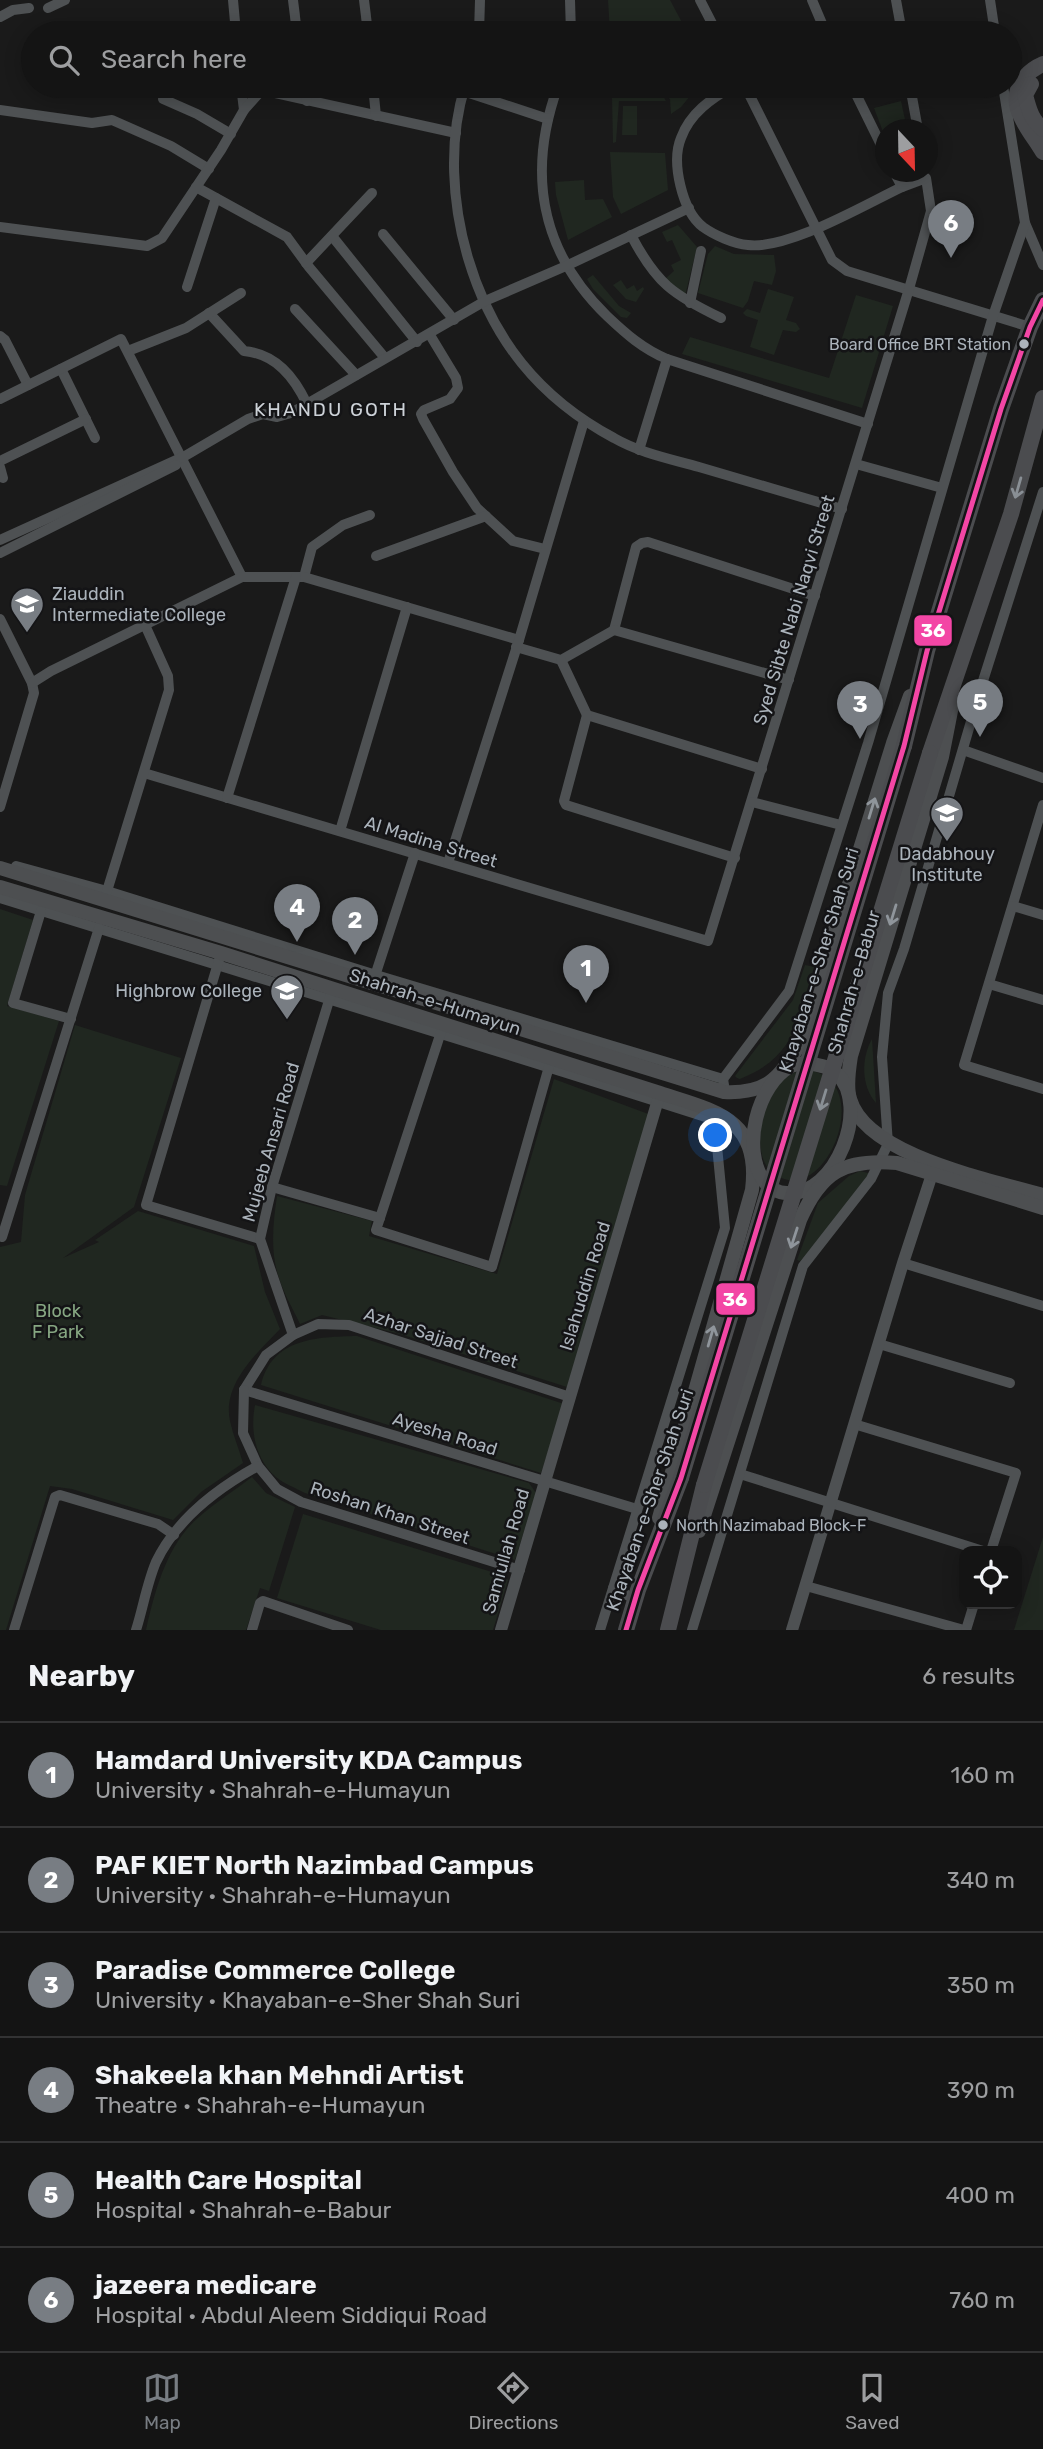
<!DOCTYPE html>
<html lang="en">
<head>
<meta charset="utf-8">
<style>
	body { margin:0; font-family:Rubik,sans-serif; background:#1d1d1d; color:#f1f3f6 }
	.controls { position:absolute; right:21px; bottom:21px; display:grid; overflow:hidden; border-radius:14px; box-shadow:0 4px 18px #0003 }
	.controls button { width:63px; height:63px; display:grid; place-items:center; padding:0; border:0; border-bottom:2px solid #333334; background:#141414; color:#f1f3f6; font:35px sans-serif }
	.compass { position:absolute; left:875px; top:119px; width:63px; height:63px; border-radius:50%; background:#141414; box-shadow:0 4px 18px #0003; rotate:158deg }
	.you { position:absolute; left:716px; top:1136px; width:24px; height:24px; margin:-18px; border:5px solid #fff; border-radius:50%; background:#1a73e8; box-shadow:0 0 0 10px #1a73e833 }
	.badge { display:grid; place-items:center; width:46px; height:46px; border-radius:50%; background:#787d83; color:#fff; font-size:23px; font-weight:700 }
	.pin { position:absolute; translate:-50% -58px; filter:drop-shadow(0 2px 4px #0008) }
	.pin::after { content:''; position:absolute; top:37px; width:24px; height:21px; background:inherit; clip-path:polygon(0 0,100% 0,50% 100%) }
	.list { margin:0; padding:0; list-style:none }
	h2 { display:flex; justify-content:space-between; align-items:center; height:91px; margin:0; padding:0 28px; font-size:30px }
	h2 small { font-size:23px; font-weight:400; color:#9d9ea0 }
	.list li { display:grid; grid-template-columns:46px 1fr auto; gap:21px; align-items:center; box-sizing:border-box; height:105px; padding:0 28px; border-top:2px solid #333334 }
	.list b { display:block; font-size:26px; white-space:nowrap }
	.list p { margin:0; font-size:23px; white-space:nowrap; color:#9d9ea0 }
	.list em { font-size:23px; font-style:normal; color:#9d9ea0 }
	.icon { flex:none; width:38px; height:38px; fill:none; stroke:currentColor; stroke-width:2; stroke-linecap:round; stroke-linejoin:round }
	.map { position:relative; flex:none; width:1043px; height:1630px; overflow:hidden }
	.search { position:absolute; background:#141414; box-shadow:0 4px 18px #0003; left:21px; right:21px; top:21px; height:77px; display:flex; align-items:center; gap:18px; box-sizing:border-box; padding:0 24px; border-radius:38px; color:#9d9ea0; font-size:26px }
	.sheet { height:721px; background:#141414 }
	nav { display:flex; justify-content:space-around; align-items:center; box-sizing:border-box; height:98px; border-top:2px solid #333334; background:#141414; font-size:19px; color:#9d9ea0 }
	nav a { display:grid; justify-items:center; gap:4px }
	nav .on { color:#787d83 }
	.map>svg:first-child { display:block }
	.green { fill:#202720 }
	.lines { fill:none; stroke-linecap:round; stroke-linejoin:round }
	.minor { stroke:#4e5153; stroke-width:10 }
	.tertiary { stroke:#4e5153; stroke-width:12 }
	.secondary { stroke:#4d4f51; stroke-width:14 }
	.primary { stroke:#4b4c4f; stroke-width:16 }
	.primary-bridge { stroke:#4b4c4f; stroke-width:16 }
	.bus-1-casing { stroke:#141416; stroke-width:10 }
	.bus-1 { stroke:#f346a5; stroke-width:5 }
	.oneway { stroke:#898f95 }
	.oneway2 { stroke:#8f959b }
	.bus-dot { fill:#abb3bb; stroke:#141416; stroke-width:2.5 }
	.labels { text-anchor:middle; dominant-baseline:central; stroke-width:5; stroke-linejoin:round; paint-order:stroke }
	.bus-label { font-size:16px; fill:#abb3bb; stroke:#141416; text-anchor:end }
	.poi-label { font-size:18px; fill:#abb3bb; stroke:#141416; text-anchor:start }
	.street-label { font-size:18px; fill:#abb3bb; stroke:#141416 }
	.park-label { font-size:18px; fill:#86a682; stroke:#141416 }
	.neighbourhood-label { font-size:19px; letter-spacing:2px; fill:#ccd1d7; stroke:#141416 }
	.line-badge { stroke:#141416; stroke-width:2.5 }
	.badge-label { font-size:19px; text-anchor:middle; font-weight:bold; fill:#fff }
</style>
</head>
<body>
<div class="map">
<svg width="1043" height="1630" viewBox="0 0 1043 1630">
	<rect width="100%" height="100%" fill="#1a1a1a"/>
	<!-- green -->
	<g class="green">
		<path d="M608,0H670L686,30L682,33H610Z"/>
		<path d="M691,87L695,90L681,107L671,114L670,99L663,94Z"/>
		<path d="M659,95L663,96L666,101H619L616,142L613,143L612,98H647Z"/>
		<path d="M901,101L907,129L886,130L885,137L874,108Z"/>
		<path d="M623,106H637V135H622Z"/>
		<path d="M610,152L665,153L668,190L621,214L613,197Z"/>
		<path d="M584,180L585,200L603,199L612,217L568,240L556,195L555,182Z"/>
		<path d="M678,225L697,247L685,296L665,279L674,271L671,265L681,260L672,240L667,242L662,232Z"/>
		<path d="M715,246L734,254L774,255L776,271L772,285L754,281L748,301L743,308L698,293L708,254Z"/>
		<path d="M593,275L619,306L631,313L627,318L621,317L593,289L587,279Z"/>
		<path d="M621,280L627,289L634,285L637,291L643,287L644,289L636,302L626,299L613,285Z"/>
		<path d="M768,289L794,297L786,320L796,323L800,329L796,332L783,330L774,355L750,347L758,320L746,316L743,313L747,309L760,313Z"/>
		<path d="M856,295L893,306L862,408L682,354L690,337L829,378Z"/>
		<path d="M0,909L33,920L7,1006L59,1021L7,1186L0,1185Z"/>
		<path d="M805,965L815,967C799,1018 796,1057 740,1079L737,1078L735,1076L793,1000Z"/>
		<path d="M75,1025L181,1058L134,1207L63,1258L99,1242L95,1240L138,1211L254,1246L265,1292L280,1329C257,1353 222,1384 230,1421C233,1435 239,1449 243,1463L201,1492L173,1520L72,1489L50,1486L6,1630H0V1247L21,1242L25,1195Z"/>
		<path d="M872,1039L876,1103C861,1086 861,1058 872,1039Z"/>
		<path d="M807,1070C881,1079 821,1219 770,1170C749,1149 765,1093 787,1077C793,1072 800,1071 807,1070Z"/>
		<path d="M554,1079L651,1115L567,1387L400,1334L322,1315L300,1324C293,1309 284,1294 279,1278C270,1252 273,1223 277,1196L372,1221L369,1236L497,1274Z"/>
		<path d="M860,1171L868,1173L869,1178L803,1258L800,1261L797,1260L818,1203L849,1176Z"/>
		<path d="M357,1336L564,1404L541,1473L261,1385C272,1338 317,1337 357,1336Z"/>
		<path d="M255,1405L529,1483L536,1493L515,1560L305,1493C296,1488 284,1484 276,1477C255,1459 250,1430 255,1405Z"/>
		<path d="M252,1477L266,1493L295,1507L269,1591L260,1588L246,1630H146C155,1590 167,1544 199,1517C216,1502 235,1490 252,1477Z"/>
		<path d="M303,1514L505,1576L508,1580L493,1630H381L277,1598Z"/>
		<path d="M1043,1537V1630H1014Z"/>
	</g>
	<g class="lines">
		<!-- minor -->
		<g class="minor">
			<path d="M233,0L236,33"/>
			<path d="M293,0L297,33"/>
			<path d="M364,0L368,33"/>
			<path d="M570,0L571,33"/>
			<path d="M700,0L717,33"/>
			<path d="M812,0L826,33"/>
			<path d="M896,0L902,33"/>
			<path d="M990,0L995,33"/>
			<path d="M48,8L65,0"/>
			<path d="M0,17L13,10L29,8"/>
			<path d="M479,33L480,0"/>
			<path d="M241,86L244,110"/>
			<path d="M243,86L456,133"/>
			<path d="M305,86L307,101"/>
			<path d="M373,86L376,116"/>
			<path d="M465,86C448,141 452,204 468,258C492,339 539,398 614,438C640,453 671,459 699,467C747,481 794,495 842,509"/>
			<path d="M558,86C527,172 540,251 607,316C626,334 643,349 667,359L868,424"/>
			<path d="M733,86C711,99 690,113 681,138C671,162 682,211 703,227C714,235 734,244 748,245C788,250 864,205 902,187L894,172"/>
			<path d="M745,86L832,260L847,271L1030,327"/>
			<path d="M852,86L886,155"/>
			<path d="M910,86L918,130"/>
			<path d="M463,91L548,119"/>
			<path d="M163,99L197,114L231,134"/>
			<path d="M0,110L92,123L112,120L171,146L209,169"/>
			<path d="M196,187L287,237L309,267L385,358"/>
			<path d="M1025,223L1043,265"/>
			<path d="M0,227L147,246L162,238L221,150L244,110L261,91"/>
			<path d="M383,234L454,320"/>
			<path d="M631,235C656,283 673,295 721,318"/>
			<path d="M332,236L417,342"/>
			<path d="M306,263L372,193"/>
			<path d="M187,287L216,198"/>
			<path d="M690,303L701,251"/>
			<path d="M295,309L356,375"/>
			<path d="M209,313L244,351C276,354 294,377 307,404"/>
			<path d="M430,335L456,378L458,388L450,399L424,410L421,414L423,419L453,472L477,508L513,541L545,549"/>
			<path d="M0,336L5,340L28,385"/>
			<path d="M128,351L186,328L241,293"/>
			<path d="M61,369L95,438"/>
			<path d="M0,399L121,339L242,577"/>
			<path d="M639,450L667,359"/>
			<path d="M0,461L86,419"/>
			<path d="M856,464L942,488"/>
			<path d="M0,467L3,478"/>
			<path d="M0,540L185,456L248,419L263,414L277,417L291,413L485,301L566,266L689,208"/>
			<path d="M0,553L176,465"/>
			<path d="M376,556L486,516"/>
			<path d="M304,577L312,547L343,525L370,515"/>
			<path d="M0,619L32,683L34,693L0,807"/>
			<path d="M614,630L636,547L642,543L648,542L815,596"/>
			<path d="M516,647L561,660L614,630L789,680"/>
			<path d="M561,660L587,715L762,769"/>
			<path d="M32,683L51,671L242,577H304L519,640"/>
			<path d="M587,715L564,801L566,805L735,858"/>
			<path d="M963,750L1043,778"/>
			<path d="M144,773L708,941L909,289L931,211L926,178L902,187"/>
			<path d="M227,798L296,577"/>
			<path d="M752,802L841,825"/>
			<path d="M1043,805L964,1065L1043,1089"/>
			<path d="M340,831L407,607"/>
			<path d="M448,863L519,640L584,421"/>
			<path d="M16,866L107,891L376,975L723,1079L724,1085"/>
			<path d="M107,891L169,690L168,676L145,625"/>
			<path d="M0,898C241,973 482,1045 721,1122"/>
			<path d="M1013,906L1043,915"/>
			<path d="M41,911L13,1003L71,1019"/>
			<path d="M219,960L146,1205L260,1239"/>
			<path d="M374,979L415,853"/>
			<path d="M989,984L1043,1000"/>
			<path d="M442,1029L376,1230L492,1267L550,1063"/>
			<path d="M723,1079L789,991L868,743L993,316L1025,223L1003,86"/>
			<path d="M272,1187L380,1218"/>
			<path d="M2,1237L99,928"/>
			<path d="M903,1263L1043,1306"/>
			<path d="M293,1335L260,1239L272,1187L331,994"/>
			<path d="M879,1344L1010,1383"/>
			<path d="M244,1390L637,1509"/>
			<path d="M244,1390L266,1355L293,1335L318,1324L349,1325L570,1397"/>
			<path d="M244,1390L243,1433L258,1466L277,1489L301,1502L520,1570"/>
			<path d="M854,1424L1016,1473L991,1551"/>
			<path d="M740,1474L983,1551"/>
			<path d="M806,1586L964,1630"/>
			<path d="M613,1588L635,1599"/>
			<path d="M14,1630L55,1497L60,1495L158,1524L174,1535"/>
			<path d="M136,1630C143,1608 147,1583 156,1562C176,1520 218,1488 258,1466"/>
			<path d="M252,1630L260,1603L263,1601L348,1630"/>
			<path d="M600,1630L725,1228L716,1136L722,1115"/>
			<path d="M692,1630L803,1266L871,1179L888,1144L882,1057L888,993L904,949L982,684L1043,492"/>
			<path d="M966,1630L974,1604"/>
		</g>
		<!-- tertiary -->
		<g class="tertiary">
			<path d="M501,1630L660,1093"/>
			<path d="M792,1630L903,1263L935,1165"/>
		</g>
		<!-- secondary -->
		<g class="secondary">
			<path d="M953,701L942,757L851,1056C849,1069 846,1086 850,1099C866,1156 992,1180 1043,1195"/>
			<path d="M0,868L724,1092C765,1094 780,1079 799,1045L893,743L910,696"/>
			<path d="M0,887L221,953L660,1093C715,1111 761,1118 752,1190L659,1518"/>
			<path d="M807,1063C818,1065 828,1066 837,1074C871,1105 836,1197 787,1193C778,1193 769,1188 764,1181C741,1150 757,1084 791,1066C795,1064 802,1064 807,1063Z"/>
			<path d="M699,1531L800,1220C821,1172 844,1158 897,1163L1043,1208"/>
		</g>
		<!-- primary -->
		<g class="primary">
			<path d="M1043,64C1036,67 1030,71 1025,77C1003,104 1029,128 1043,152"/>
			<path d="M1031,84L1025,95C1029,109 1031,120 1043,129"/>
			<path d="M904,746L927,651L1001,409L1030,327L1043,300"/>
			<path d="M930,753L1011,514L1043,398"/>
			<path d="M626,1630L638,1590L681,1478"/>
			<path d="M668,1630L704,1485"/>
		</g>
		<!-- primary-bridge -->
		<g class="primary-bridge">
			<path d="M681,1478L904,746"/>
			<path d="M704,1485L930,753"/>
		</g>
		<!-- bus-1 casing -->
		<g class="bus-1-casing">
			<path id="bus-1" d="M626,1630L638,1590L681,1478L904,746L927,651L1001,409L1030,327L1043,300"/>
		</g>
		<!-- bus-1 -->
		<use href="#bus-1" class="bus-1"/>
	</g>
	<!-- one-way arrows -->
	<defs><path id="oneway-shaft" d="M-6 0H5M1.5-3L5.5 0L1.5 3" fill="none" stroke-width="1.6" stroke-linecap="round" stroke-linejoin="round" transform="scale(1.75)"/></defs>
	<g class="oneway">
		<use href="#oneway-shaft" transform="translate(1018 488) rotate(106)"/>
		<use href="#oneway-shaft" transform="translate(823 1100) rotate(107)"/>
	</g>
	<g class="oneway2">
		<use href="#oneway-shaft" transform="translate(872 808) rotate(-73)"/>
		<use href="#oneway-shaft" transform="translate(893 915) rotate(107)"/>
		<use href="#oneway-shaft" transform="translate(794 1238) rotate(108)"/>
		<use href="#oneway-shaft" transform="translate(711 1336) rotate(-74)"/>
	</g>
	<!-- icons -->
	<defs>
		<g id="university-pin" transform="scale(1.75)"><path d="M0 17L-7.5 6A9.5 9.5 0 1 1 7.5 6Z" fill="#787d83" stroke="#141416"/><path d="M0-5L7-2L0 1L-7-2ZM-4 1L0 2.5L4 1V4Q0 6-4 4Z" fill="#fff"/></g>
	</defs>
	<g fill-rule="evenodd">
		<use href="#university-pin" x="27" y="604"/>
		<use href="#university-pin" x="947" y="813"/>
		<use href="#university-pin" x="287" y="991"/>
	</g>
	<!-- markers -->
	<g class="bus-dot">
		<circle cx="1024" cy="344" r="6"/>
		<circle cx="663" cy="1525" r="6"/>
	</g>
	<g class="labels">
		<!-- bus labels -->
		<g class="bus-label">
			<text x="1011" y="344">Board Office BRT Station</text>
			<text x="676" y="1525" text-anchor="start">North Nazimabad Block-F</text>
		</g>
		<!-- poi labels -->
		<g class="poi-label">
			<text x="52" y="594">Ziauddin<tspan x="52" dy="21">Intermediate College</tspan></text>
			<text x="947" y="854" text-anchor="middle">Dadabhouy<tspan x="947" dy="21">Institute</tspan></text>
			<text x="262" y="991" text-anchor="end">Highbrow College</text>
		</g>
		<!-- street labels -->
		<g class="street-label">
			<text transform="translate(794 610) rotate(-73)">Syed Sibte Nabi Naqvi Street</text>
			<text transform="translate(431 842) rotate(17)">Al Madina Street</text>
			<text transform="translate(819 960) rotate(-73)">Khayaban-e-Sher Shah Suri</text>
			<text transform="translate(854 982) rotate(-74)">Shahrah-e-Babur</text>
			<text transform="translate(435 1002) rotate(18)">Shahrah-e-Humayun</text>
			<text transform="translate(271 1142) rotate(-74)">Mujeeb Ansari Road</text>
			<text transform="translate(585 1286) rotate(-73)">Islahuddin Road</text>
			<text transform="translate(441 1338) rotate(18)">Azhar Sajjad Street</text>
			<text transform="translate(445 1434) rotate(17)">Ayesha Road</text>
			<text transform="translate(650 1500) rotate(-71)">Khayaban-e-Sher Shah Suri</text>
			<text transform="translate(390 1513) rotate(18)">Roshan Khan Street</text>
			<text transform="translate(506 1551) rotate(-74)">Samiullah Road</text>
		</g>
		<!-- park labels -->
		<g class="park-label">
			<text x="58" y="1311">Block<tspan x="58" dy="21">F Park</tspan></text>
		</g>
		<!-- neighbourhood labels -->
		<g class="neighbourhood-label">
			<text x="331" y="409">KHANDU GOTH</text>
		</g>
	</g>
	<g class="line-badge">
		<rect x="913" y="614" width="40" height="33" rx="7" fill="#f346a5"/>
		<rect x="715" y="1282" width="41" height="34" rx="7" fill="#f346a5"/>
	</g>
	<g class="badge-label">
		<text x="933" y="637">36</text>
		<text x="735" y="1306">36</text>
	</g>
</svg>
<div class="controls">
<button><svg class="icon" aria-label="locate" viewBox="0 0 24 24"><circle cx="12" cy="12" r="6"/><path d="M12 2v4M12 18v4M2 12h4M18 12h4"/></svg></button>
</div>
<svg class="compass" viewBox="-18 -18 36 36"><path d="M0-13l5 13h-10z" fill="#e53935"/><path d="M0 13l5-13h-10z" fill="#9d9ea0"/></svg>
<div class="you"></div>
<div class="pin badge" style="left:586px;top:1003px">1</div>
<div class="pin badge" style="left:355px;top:955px">2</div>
<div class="pin badge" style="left:860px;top:739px">3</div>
<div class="pin badge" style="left:297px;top:942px">4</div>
<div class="pin badge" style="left:980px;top:737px">5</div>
<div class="pin badge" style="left:951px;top:258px">6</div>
<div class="search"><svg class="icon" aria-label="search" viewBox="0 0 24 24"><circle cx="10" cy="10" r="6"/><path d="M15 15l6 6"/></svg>Search here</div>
</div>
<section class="sheet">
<h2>Nearby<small>6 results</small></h2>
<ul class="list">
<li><span class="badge">1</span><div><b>Hamdard University KDA Campus</b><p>University · Shahrah-e-Humayun</p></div><em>160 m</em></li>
<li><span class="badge">2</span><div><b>PAF KIET North Nazimbad Campus</b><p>University · Shahrah-e-Humayun</p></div><em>340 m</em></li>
<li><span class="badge">3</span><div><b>Paradise Commerce College</b><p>University · Khayaban-e-Sher Shah Suri</p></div><em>350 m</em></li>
<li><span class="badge">4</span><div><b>Shakeela khan Mehndi Artist</b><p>Theatre · Shahrah-e-Humayun</p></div><em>390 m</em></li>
<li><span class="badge">5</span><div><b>Health Care Hospital</b><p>Hospital · Shahrah-e-Babur</p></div><em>400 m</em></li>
<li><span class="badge">6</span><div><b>jazeera medicare</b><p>Hospital · Abdul Aleem Siddiqui Road</p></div><em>760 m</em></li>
</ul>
</section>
<nav>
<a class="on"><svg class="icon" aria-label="map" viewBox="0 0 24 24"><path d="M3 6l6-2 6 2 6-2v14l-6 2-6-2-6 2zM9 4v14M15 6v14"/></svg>Map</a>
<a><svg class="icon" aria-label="directions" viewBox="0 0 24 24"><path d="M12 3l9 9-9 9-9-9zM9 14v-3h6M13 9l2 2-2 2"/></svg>Directions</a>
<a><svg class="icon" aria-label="saved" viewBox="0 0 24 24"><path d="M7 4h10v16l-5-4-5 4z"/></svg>Saved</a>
</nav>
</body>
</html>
